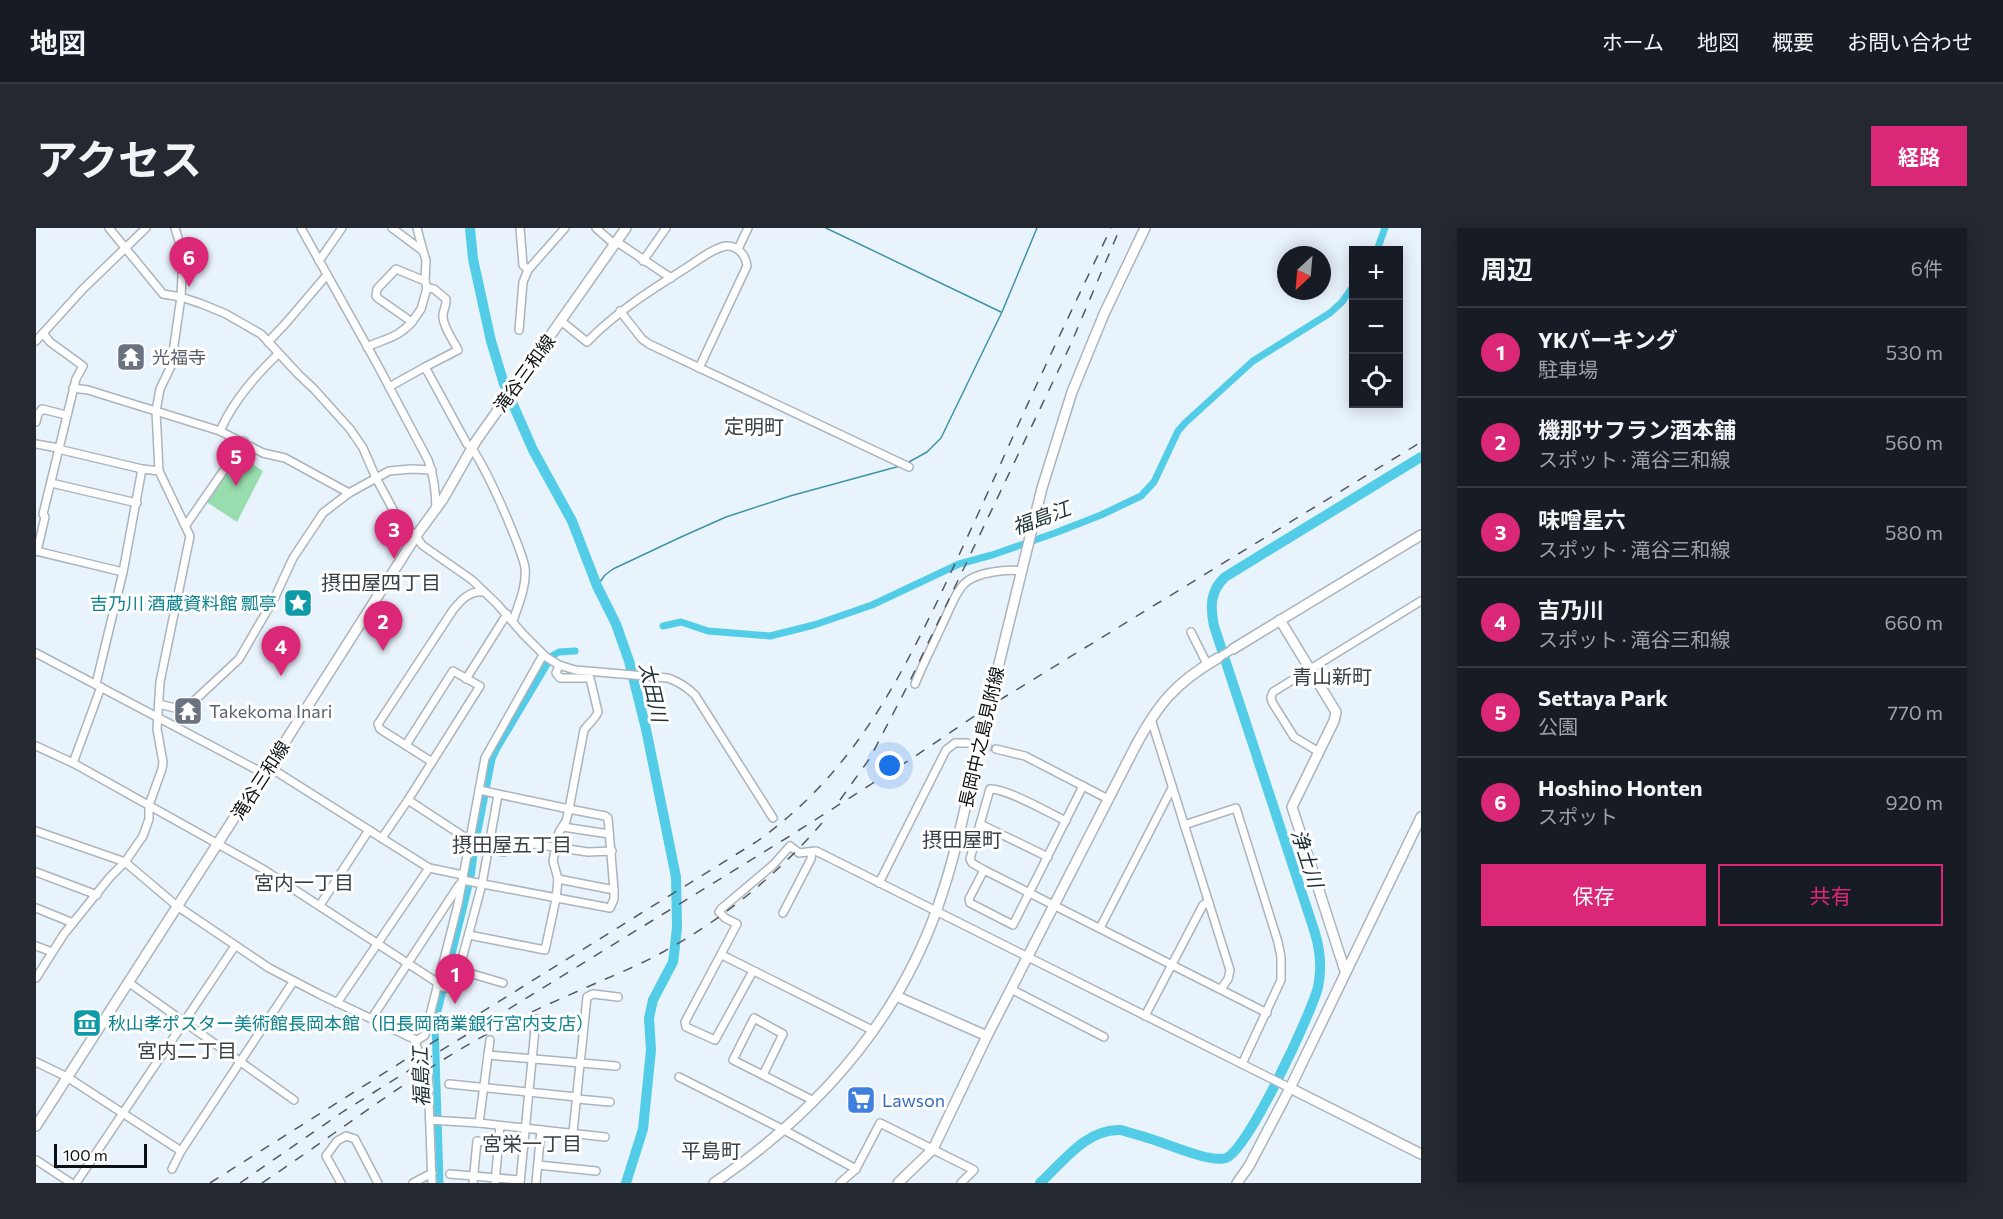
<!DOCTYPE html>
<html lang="ja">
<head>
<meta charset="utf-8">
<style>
	body { margin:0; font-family:Commissioner,"Noto Sans JP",sans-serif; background:#242831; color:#f1f3f6 }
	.controls { position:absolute; right:18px; top:18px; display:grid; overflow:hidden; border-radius:0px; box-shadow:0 3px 15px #0003 }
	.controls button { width:54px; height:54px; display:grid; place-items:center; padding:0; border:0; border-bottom:2px solid #363941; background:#171b24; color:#f1f3f6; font:30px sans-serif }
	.compass { position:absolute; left:1241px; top:18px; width:54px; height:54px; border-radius:50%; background:#171b24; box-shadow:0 3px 15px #0003; rotate:206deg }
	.scale { position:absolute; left:18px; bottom:15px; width:93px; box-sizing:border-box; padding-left:6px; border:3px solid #0c1012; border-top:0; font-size:16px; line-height:21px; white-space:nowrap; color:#0c1012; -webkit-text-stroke:4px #fff; paint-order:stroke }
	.you { position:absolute; left:854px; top:538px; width:21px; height:21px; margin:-15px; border:4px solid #fff; border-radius:50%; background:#1a73e8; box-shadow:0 0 0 9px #1a73e833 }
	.badge { display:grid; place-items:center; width:39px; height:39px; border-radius:50%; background:#db2777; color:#fff; font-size:20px; font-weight:700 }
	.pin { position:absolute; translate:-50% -50px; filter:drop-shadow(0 2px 3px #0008) }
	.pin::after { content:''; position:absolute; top:32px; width:21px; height:18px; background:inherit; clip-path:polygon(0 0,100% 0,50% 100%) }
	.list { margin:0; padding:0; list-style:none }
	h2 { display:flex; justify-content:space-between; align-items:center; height:78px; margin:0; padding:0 24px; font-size:26px }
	h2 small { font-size:20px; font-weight:400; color:#9ea1a6 }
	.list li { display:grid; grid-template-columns:39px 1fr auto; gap:18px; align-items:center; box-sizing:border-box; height:90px; padding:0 24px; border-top:2px solid #363941 }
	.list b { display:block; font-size:22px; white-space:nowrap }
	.list p { margin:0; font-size:20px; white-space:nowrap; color:#9ea1a6 }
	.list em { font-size:20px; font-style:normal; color:#9ea1a6 }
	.actions { display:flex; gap:12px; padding:18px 24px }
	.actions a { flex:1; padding:14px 0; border:2px solid #db2777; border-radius:0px; text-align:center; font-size:21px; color:#db2777 }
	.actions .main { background:#db2777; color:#fff }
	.icon { flex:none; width:33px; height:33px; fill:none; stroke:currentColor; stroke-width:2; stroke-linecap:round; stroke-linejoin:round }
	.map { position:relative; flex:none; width:1385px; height:955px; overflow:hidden; border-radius:0px }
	header { display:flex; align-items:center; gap:36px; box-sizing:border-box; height:84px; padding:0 30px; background:#171b24; border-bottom:2px solid #363941 }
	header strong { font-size:28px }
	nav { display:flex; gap:33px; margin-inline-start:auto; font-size:21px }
	.intro { display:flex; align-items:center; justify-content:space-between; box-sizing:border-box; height:144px; padding:0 36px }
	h1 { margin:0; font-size:42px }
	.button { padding:15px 27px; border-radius:0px; background:#db2777; color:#fff; font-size:21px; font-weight:700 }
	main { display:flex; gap:36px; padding:0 36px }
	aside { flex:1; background:#171b24; border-radius:0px; box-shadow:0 3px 15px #0003 }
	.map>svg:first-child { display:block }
	.green { fill:#97ddad }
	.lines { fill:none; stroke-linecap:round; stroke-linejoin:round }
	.stream { stroke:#3e94a7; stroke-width:1.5 }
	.canal { stroke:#53cde7; stroke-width:7 }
	.river { stroke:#53cde7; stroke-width:10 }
	.street-tunnel { stroke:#c8d1d9; stroke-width:7; stroke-dasharray:7 3.5; stroke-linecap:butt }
	.street-casing { stroke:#abb4bc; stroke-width:10 }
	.secondary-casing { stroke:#abb4bc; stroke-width:12 }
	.street { stroke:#fff; stroke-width:7 }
	.secondary { stroke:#fff; stroke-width:9 }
	.rail { stroke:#545a5f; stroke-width:1.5; stroke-dasharray:10 10; stroke-linecap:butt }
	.secondary-bridge-casing { stroke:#abb4bc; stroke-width:12; stroke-linecap:butt }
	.secondary-bridge { stroke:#fff; stroke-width:9 }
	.labels { text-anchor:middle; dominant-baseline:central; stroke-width:6; stroke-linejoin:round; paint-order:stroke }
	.worship-label { font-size:18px; fill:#5b616d; stroke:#fff; text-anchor:start }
	.street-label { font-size:18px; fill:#0c1012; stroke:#fff }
	.culture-label { font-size:18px; fill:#0d838f; stroke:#fff; text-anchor:end }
	.shop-label { font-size:18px; fill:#366cbe; stroke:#fff; text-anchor:start }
	.neighbourhood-label { font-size:20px; fill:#384047; stroke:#fff }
	.water-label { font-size:20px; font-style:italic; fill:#1b3136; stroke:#fff }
</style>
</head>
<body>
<header>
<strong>地図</strong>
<nav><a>ホーム</a><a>地図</a><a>概要</a><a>お問い合わせ</a></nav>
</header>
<div class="intro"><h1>アクセス</h1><a class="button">経路</a></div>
<main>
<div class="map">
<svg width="1385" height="955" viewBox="0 0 1385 955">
	<rect width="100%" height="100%" fill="#e9f3fc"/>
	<!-- green -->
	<path class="green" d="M203,227L227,243L201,294L169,273Z"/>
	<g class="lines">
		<!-- stream -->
		<g class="stream">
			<path d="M790,0L965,84"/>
			<path d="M871,235L891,224L905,210L966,84L1001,0"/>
			<path d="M561,358L569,347L577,341L645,309L690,289L754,268L864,238"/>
		</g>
		<!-- canal -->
		<g class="canal">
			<path d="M1341,22L1349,0"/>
			<path d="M627,398L645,394L672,403L734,408L778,397L836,377L923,336L956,327L1019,305L1065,287L1105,268L1118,254L1142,203L1149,195L1217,133L1294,85L1306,74L1318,57"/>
			<path d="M404,955L399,795L435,649L439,618L456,531L460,522L516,428L523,424L539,423"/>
		</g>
		<!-- river -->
		<g class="river">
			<path d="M434,0L437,31L455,113L468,156L497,222L536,293L561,358L580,396L593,433L610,501L640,649L641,699L638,727L637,734L617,772L613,790L615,822L607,901L590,955"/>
			<path d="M1004,955C1027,934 1051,900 1085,902C1094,905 1103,907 1112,910C1130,915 1173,935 1190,930C1211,924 1276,784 1282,759C1286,741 1284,722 1279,705L1178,398C1174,379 1174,363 1189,349L1385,229"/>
		</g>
		<!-- street-tunnel -->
		<path class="street-tunnel" d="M931,515L960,521"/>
		<!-- street casing -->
		<g class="street-casing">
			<g id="street">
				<path d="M73,0L127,66L145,69L166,76L190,86L225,106L263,147L278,161L314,201L327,220L340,250L360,287L368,297L380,308L386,317L436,352L461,376L487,406L510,429L523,437L539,442L632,450C643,454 651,459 659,467L737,590"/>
				<path d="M265,0L341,136L392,232C398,248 400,265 400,282"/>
				<path d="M356,0L387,23L390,32L389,53L391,60L385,81L376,94"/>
				<path d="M381,0L387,23"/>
				<path d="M484,0L487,37L492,42L529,0"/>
				<path d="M560,0L579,17"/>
				<path d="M581,14L635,50"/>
				<path d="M702,21L712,0"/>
				<path d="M283,33L306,0"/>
				<path d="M607,33L630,0"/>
				<path d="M584,83L606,111L613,116L873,239"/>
				<path d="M525,93L551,114C580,84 615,62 650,40C661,33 677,20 690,18C702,17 710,28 711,38L663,140"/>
				<path d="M483,102L487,54L492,42"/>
				<path d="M0,113L47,61L110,0"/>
				<path d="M232,114L250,95L290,48"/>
				<path d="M331,119C350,110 360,111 376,94L343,71L340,68L341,61L360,41L389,53"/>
				<path d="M389,139L422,122C417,112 408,100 407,90C406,83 411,78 410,71L398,61L391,60"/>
				<path d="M353,159L389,139L431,216C443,221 487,323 489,340C491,358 482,377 477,393"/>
				<path d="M37,160L52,162L184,203L227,225L249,230L313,265"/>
				<path d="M0,194L2,186L6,181L30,187"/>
				<path d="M184,203C197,173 219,148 242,126"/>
				<path d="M0,216L22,220"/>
				<path d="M22,221L106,241L123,243"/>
				<path d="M15,255L101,275"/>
				<path d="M150,297L208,213"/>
				<path d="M0,323L87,344"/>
				<path d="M1,323L9,289L7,286L40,151L47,138L14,114L7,105"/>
				<path d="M1155,404L1171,436"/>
				<path d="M0,425L227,545"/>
				<path d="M1182,430L1197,421"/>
				<path d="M430,451L471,386"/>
				<path d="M60,456L87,344L106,241"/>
				<path d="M879,456C887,436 897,417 906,397C913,384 918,366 928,356C939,344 971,341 986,343"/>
				<path d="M123,476L139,480L158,473L203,431L239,369L257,330L287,285L313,265L353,243L375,241L396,242"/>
				<path d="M1115,491L1194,742L1192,751L1185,761"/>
				<path d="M0,518L37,535L225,640L402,755"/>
				<path d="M960,521L989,528L1072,571"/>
				<path d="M1283,524L1258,509L1236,474L1235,469L1237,464L1385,373"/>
				<path d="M396,534L344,501L342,496L417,382C425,372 434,362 448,364"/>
				<path d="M37,535L65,459"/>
				<path d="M233,539L393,640L427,647"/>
				<path d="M443,562L533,581L548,502C552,496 560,490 562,484L554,450H524L520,445L523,437"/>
				<path d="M372,572L433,612"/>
				<path d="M1030,593C1013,585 970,560 954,561L934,631L936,635L948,642L933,671L934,675L977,697L1047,558"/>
				<path d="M944,596L1012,629"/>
				<path d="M1148,597L1200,580L1242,714L1245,729V752L1206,836"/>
				<path d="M527,599L573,606"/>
				<path d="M0,603L89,634L141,678L233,740L285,767L378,811L392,847L396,955"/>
				<path d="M346,610L372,572L444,458L417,443L370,517"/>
				<path d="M452,621L468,624L498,616L552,624L576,623"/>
				<path d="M948,642L1231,785"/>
				<path d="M0,644L61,667"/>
				<path d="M522,651L578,662"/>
				<path d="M426,652L574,680L578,671V662L572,590L569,588L533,581L530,593L523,604L517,633L522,651L520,671L509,722L433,707"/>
				<path d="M843,655L910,522L919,515H931"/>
				<path d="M284,677L333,602"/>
				<path d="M0,680L37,695"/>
				<path d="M747,685L775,631L776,624"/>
				<path d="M1064,700L1136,560"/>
				<path d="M0,718L16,724"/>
				<path d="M686,727L838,803"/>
				<path d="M423,742L467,755"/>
				<path d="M717,743L679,812L650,799L649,794L701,696L689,690L683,684L685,681L737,637L754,618L763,625L780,623L1254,860"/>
				<path d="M0,750L28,706L74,649L89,634L107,608L113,591V577L126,541L127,534L121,501L124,454L154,308L123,243L120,183L124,161L135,138L145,69L147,26L139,0"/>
				<path d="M92,754L258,872"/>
				<path d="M401,758L418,761L446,656L462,567"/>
				<path d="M975,761L1068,809"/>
				<path d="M301,775L393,640"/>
				<path d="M1109,788L1167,677L1173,674"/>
				<path d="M336,790L423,657"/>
				<path d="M380,813L389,807L422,676L449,530L507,427"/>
				<path d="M452,827L580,838"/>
				<path d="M0,834L31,849L145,923"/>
				<path d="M727,847L747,806L718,790L697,832L778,873"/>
				<path d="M643,849L748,902L820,941"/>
				<path d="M413,856L541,869"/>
				<path d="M541,871L574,874"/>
				<path d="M394,892L443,895L569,909"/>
				<path d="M443,895L454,812"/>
				<path d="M537,904L551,769L557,766L582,769"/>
				<path d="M0,932L35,955"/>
				<path d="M502,937L560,943"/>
				<path d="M136,941L145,923L257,754"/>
				<path d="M414,946L484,952"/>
				<path d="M40,955L199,718"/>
				<path d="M305,955L290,928L301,913L310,908L319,911L342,955"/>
				<path d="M377,955L396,945"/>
				<path d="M437,955L441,913L488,918"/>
				<path d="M459,955L464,898"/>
				<path d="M484,955L500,791"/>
				<path d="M500,955L505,902"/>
				<path d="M804,955L820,941L844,895L938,942L925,955"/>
			</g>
		</g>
		<!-- secondary casing -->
		<g class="secondary-casing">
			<g id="secondary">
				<path d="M1244,392L1300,484L1298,493L1256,579L1309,743"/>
				<path d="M1197,421L1385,307"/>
				<path d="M959,452L1006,260L1036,164L1068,86L1109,0"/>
				<path d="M860,768L951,808"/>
				<path d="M1254,860L1385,926"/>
				<path d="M0,898L218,559L233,539L380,308L407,271L440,213L590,0"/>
				<path d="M678,955C779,886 859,798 901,681C922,622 933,560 947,500"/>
				<path d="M862,955L897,921L951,808L1099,519C1122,476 1139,455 1182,430"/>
				<path d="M1201,955L1213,938L1254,860L1385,589"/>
			</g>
		</g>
		<!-- street -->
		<use href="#street" class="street"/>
		<!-- secondary -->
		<use href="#secondary" class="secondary"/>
		<!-- rail -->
		<g class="rail">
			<path d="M804,572L834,530L872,457L1034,118L1082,5"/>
			<path d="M174,955L391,818L720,614C809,551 854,470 901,374C924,325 947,276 969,226C1003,150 1039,75 1075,0"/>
			<path d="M204,955L308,883L388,833L749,611L878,529L949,481L1385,214"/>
			<path d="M226,955C298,907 366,854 442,811C482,789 524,771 565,753C586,744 607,735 627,724C689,690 746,643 791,589"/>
		</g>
		<!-- secondary-bridge casing -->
		<g class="secondary-bridge-casing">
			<path id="secondary-bridge" d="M947,500L959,452"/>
		</g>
		<!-- secondary-bridge -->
		<use href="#secondary-bridge" class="secondary-bridge"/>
	</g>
	<!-- icons -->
	<defs>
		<g id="temple-square" transform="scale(1.5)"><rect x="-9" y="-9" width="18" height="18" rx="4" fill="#6b7280" stroke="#fff"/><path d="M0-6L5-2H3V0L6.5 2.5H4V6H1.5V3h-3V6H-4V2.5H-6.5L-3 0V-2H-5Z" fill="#fff"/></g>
		<g id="sight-square" transform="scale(1.5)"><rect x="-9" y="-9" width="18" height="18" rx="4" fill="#0f9aa8" stroke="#fff"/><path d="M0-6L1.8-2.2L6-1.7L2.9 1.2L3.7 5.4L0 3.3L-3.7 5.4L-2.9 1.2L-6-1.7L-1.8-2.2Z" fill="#fff"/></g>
		<g id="museum-square" transform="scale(1.5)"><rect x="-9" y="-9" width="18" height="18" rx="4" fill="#0f9aa8" stroke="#fff"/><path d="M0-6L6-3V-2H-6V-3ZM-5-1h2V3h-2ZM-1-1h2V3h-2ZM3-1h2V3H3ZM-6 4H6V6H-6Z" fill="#fff"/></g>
		<g id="supermarket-square" transform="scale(1.5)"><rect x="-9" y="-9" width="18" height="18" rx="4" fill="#3f7fe0" stroke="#fff"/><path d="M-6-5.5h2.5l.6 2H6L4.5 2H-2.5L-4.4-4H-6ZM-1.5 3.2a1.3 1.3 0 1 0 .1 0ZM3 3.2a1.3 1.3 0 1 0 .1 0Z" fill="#fff"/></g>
	</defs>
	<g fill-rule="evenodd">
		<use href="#temple-square" x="95" y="129"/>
		<use href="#sight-square" x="262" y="375"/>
		<use href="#temple-square" x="152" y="483"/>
		<use href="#museum-square" x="51" y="795"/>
		<use href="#supermarket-square" x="825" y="872"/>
	</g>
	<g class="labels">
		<!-- worship labels -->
		<g class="worship-label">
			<text x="116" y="129">光福寺</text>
			<text x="173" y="483">Takekoma Inari</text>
		</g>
		<!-- street labels -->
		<g class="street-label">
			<text transform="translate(488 145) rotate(-54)">滝谷三和線</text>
			<text transform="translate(945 509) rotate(-77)">長岡中之島見附線</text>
			<text transform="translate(224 552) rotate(-57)">滝谷三和線</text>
		</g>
		<!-- culture labels -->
		<g class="culture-label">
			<text x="241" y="375">吉乃川 酒蔵資料館 瓢亭</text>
			<text x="72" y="795" text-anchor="start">秋山孝ポスター美術館長岡本館（旧長岡商業銀行宮内支店）</text>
		</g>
		<!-- shop labels -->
		<g class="shop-label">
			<text x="846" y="872">Lawson</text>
		</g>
		<!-- neighbourhood labels -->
		<g class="neighbourhood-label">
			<text x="718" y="198">定明町</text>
			<text x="345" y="354">摂田屋四丁目</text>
			<text x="1296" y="448">青山新町</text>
			<text x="926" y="611">摂田屋町</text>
			<text x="476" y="616">摂田屋五丁目</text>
			<text x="268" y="654">宮内一丁目</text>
			<text x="151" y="822">宮内二丁目</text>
			<text x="496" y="915">宮栄一丁目</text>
			<text x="675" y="922">平島町</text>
		</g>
		<!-- water labels -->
		<g class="water-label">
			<text transform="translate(1005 289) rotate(-20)">福島江</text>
			<text transform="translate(618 464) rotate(77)">太田川</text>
			<text transform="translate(1272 630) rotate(72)">浄土川</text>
			<text transform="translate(384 849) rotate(-92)">福島江</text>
		</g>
	</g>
</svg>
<div class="controls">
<button>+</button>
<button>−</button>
<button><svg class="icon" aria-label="locate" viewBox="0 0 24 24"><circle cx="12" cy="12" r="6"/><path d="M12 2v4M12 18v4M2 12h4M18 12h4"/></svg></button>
</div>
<svg class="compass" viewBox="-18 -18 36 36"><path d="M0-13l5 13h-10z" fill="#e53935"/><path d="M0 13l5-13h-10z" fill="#9ea1a6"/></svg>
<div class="scale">100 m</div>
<div class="you"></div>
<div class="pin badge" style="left:419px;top:776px">1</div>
<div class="pin badge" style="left:347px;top:423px">2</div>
<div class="pin badge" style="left:358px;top:331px">3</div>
<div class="pin badge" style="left:245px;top:448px">4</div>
<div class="pin badge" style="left:200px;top:258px">5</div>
<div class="pin badge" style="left:153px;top:59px">6</div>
</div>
<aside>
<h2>周辺<small>6件</small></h2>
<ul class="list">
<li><span class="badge">1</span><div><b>YKパーキング</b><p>駐車場</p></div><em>530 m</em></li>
<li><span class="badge">2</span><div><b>機那サフラン酒本舗</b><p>スポット · 滝谷三和線</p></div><em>560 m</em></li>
<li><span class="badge">3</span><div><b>味噌星六</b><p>スポット · 滝谷三和線</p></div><em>580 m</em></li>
<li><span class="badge">4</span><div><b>吉乃川</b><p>スポット · 滝谷三和線</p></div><em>660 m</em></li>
<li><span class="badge">5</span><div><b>Settaya Park</b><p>公園</p></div><em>770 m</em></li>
<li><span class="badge">6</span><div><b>Hoshino Honten</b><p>スポット</p></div><em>920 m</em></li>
</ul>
<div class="actions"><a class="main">保存</a><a>共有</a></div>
</aside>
</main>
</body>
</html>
